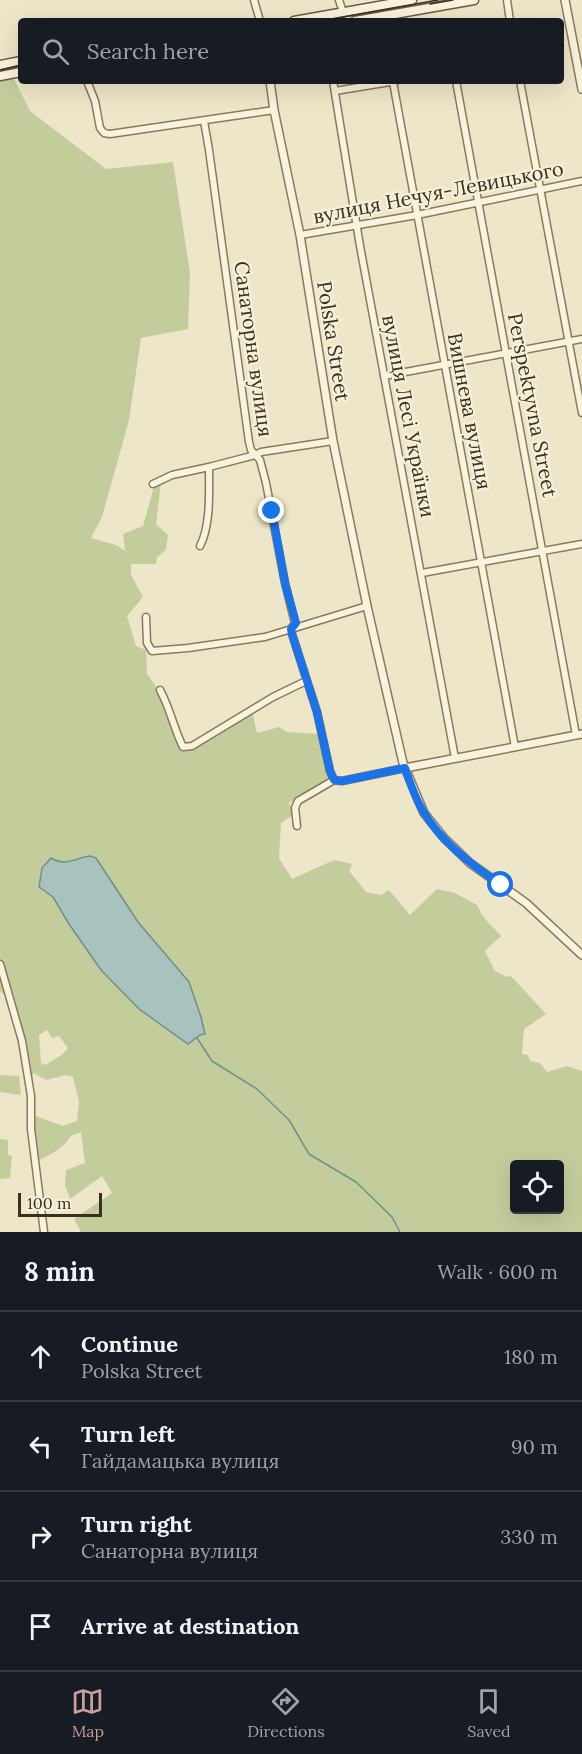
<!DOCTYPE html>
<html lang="en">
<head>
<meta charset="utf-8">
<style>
	body { margin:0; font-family:Lora,serif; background:#242831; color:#f1f3f6 }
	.controls { position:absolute; right:18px; bottom:18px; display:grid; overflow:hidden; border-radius:6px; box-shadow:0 6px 24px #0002 }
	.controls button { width:54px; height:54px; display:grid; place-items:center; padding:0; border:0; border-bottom:2px solid #363941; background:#171b24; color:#f1f3f6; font:30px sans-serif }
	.scale { position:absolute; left:18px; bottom:15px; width:84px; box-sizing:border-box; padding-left:6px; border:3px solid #3b2f20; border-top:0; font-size:16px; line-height:21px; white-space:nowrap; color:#3b2f20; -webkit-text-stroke:4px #f6f0d8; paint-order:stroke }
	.stop { position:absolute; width:18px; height:18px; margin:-14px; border:4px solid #1a73e8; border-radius:50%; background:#fff }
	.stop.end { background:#1a73e8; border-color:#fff; box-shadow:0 2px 6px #0008 }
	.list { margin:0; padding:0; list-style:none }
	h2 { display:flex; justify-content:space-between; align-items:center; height:78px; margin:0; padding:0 24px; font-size:26px }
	h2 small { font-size:20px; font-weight:400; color:#9ea1a6 }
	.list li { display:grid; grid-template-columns:39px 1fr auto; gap:18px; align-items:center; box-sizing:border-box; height:90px; padding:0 24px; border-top:2px solid #363941 }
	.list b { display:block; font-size:22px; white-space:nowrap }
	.list p { margin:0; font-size:20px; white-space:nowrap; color:#9ea1a6 }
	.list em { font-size:20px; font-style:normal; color:#9ea1a6 }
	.icon { flex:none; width:33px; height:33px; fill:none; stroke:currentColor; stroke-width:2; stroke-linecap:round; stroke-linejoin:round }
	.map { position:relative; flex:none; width:582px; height:1232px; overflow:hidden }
	.search { position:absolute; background:#171b24; box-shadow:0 6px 24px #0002; left:18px; right:18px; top:18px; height:66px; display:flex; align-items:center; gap:15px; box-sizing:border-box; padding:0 21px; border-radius:6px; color:#9ea1a6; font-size:22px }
	.sheet { height:438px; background:#171b24 }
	nav { display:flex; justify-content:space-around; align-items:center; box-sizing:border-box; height:84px; border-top:2px solid #363941; background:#171b24; font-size:16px; color:#9ea1a6 }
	nav a { display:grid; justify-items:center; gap:3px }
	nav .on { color:#c99e9c }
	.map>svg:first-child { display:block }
	.green { fill:#c3cd9c; fill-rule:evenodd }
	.water { fill:#a9c2bd; stroke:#6f918c; stroke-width:1.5 }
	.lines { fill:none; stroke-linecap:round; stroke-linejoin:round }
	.stream { stroke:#6f918c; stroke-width:1.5 }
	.minor-casing { stroke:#8b795d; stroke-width:9 }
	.tertiary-casing { stroke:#8b795d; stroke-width:10 }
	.secondary-casing { stroke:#6c5a40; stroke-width:11 }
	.minor { stroke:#f9f2dc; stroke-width:6 }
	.tertiary { stroke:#f9f2dc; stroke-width:7 }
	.secondary { stroke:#f9f2dc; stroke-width:8 }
	.tram { stroke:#3b2f20; stroke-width:1.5 }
	.route { stroke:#1a73e8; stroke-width:8 }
	.labels { text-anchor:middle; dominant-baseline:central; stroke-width:4.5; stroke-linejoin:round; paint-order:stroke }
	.street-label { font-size:20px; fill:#3b2f20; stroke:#f6f0d8 }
</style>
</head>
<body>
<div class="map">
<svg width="582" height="1232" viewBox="0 0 582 1232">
	<rect width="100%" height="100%" fill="#eee6c8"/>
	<!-- green -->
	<g class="green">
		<path d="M14,79L30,111L106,169L173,162L190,273L188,329L141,338L129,420L102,517L91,538L116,545L125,551L123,534L143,526L154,487L161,482L156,524L168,535L166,550L157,557L156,564H131V575L143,597L127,616L136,646L146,650L147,674L159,691L180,748L185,750L192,748L252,711L257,733L279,727L287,732L319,734L331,779L305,797L289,802L293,815L281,823L279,858L292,879L334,860L352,864L349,871L366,892L381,895L389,890L410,915L437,889L455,893L477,905C484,921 491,924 501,936L485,951L495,971L507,977L511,976L546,1014L524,1029L522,1054L528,1055L530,1061L540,1063L547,1072L567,1066L582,1071V1232H81L74,1219L112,1193L102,1176L70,1199L65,1185L66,1170L85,1163L81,1132L71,1136C63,1149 50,1155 37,1161L33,1115L63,1126L77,1121L79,1102L73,1077L66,1075L46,1080L34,1073L30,1079L14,1003L0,991V81ZM47,1030L52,1038L59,1036L68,1048C62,1057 54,1058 46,1065L41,1063L39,1035ZM514,1164H560V1210H514Z"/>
		<path d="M0,1075L19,1076L21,1095L0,1092Z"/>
		<path d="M0,1139L8,1140V1155L12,1156L10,1178L0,1179Z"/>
	</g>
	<!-- water -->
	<path class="water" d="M90,856L96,858L138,922L189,982L201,1017L205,1034L200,1035L188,1044L139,1009L101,970L69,924L53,897L39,887L42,868L51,858C65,867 75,858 90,856Z"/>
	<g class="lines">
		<!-- stream -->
		<path class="stream" d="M197,1038L212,1061L257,1089L289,1120L309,1154L356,1182L392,1217L400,1232"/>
		<!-- minor casing -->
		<g class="minor-casing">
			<g id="minor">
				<path d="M254,0L260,21"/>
				<path d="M339,0L343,12"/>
				<path d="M507,0L510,21"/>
				<path d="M87,81L95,101L100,128L104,133L110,134L274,110"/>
				<path d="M333,81L360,246L455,758"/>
				<path d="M456,81L576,735"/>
				<path d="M520,81L582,413"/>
				<path d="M393,82L515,747"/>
				<path d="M335,91L396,81"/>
				<path d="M204,121L209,150L249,442L251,450L260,460L266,483L285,583L295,623L291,629L292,634L317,712L330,771L334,780L342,781L405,768"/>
				<path d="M300,235L417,215L582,181"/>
				<path d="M384,376L582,339"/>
				<path d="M153,484L172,475L209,467"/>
				<path d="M200,546C211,525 209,491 209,467L255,455L261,452L333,441"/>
				<path d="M422,573L582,544"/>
				<path d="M146,617L147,643L152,651L188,648L265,637L367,606"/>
				<path d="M160,690C170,708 174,729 183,747L192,746L273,697L306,681"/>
				<path d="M297,826L295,808L298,801L334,780"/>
				<path d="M0,964L22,1041L31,1096V1129L44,1232"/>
			</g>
		</g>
		<!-- tertiary casing -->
		<g class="tertiary-casing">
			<g id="tertiary">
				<path d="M565,0L582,89"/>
				<path d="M270,81L274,110L300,235L333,441L367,606L403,763L424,813L444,838L470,863L526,903L582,955"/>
				<path d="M405,768L582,734"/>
			</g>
		</g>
		<!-- secondary casing -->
		<g class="secondary-casing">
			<g id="secondary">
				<path d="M294,21L412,0"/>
				<path d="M355,21L474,0"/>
				<path d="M0,65L21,61"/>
				<path d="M0,76L21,72"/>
			</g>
		</g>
		<!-- minor -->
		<use href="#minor" class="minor"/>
		<!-- tertiary -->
		<use href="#tertiary" class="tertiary"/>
		<!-- secondary -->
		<use href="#secondary" class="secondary"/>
		<!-- tram -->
		<g class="tram">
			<path d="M430,4L453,0"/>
			<path d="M320,21L438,0"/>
			<path d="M0,70L21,65"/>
		</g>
	</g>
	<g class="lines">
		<!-- route -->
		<path class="route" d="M272,511L285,583L296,623L291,629L292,634L317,712L330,771L334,780L342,781L405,768C410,783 415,798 423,811C441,842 472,865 501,885"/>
	</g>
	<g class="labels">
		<!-- street labels -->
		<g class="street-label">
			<text transform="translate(438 192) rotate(-11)">вулиця Нечуя-Левицького</text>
			<text transform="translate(334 341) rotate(81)">Polska Street</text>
			<text transform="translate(254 349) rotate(82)">Санаторна вулиця</text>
			<text transform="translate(533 405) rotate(79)">Perspektyvna Street</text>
			<text transform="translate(470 411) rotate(79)">Вишнева вулиця</text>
			<text transform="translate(409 416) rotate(79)">вулиця Лесі Українки</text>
		</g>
	</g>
</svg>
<div class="controls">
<button><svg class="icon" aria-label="locate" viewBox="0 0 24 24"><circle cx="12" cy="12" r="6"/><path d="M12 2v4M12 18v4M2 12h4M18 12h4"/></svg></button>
</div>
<div class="scale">100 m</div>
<div class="stop" style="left:501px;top:885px"></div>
<div class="stop end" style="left:272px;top:511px"></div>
<div class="search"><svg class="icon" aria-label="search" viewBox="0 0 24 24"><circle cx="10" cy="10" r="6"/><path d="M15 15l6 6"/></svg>Search here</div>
</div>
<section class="sheet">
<h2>8 min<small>Walk · 600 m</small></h2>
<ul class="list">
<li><svg class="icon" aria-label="ahead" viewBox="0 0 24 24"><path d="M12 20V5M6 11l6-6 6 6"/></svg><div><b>Continue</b><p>Polska Street</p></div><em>180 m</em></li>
<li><svg class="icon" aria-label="left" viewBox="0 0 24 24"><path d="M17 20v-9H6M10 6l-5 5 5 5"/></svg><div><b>Turn left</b><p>Гайдамацька вулиця</p></div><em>90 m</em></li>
<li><svg class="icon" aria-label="right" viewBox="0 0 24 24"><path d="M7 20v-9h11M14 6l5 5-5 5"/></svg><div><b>Turn right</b><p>Санаторна вулиця</p></div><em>330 m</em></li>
<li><svg class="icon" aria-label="arrive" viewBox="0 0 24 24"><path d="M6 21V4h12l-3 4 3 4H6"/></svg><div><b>Arrive at destination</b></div></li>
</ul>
</section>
<nav>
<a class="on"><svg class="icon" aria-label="map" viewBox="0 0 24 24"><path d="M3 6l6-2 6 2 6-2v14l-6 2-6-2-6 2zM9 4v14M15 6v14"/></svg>Map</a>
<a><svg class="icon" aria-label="directions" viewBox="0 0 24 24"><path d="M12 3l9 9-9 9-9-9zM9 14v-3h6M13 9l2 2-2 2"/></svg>Directions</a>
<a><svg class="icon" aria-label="saved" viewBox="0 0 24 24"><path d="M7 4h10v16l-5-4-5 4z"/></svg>Saved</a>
</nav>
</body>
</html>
